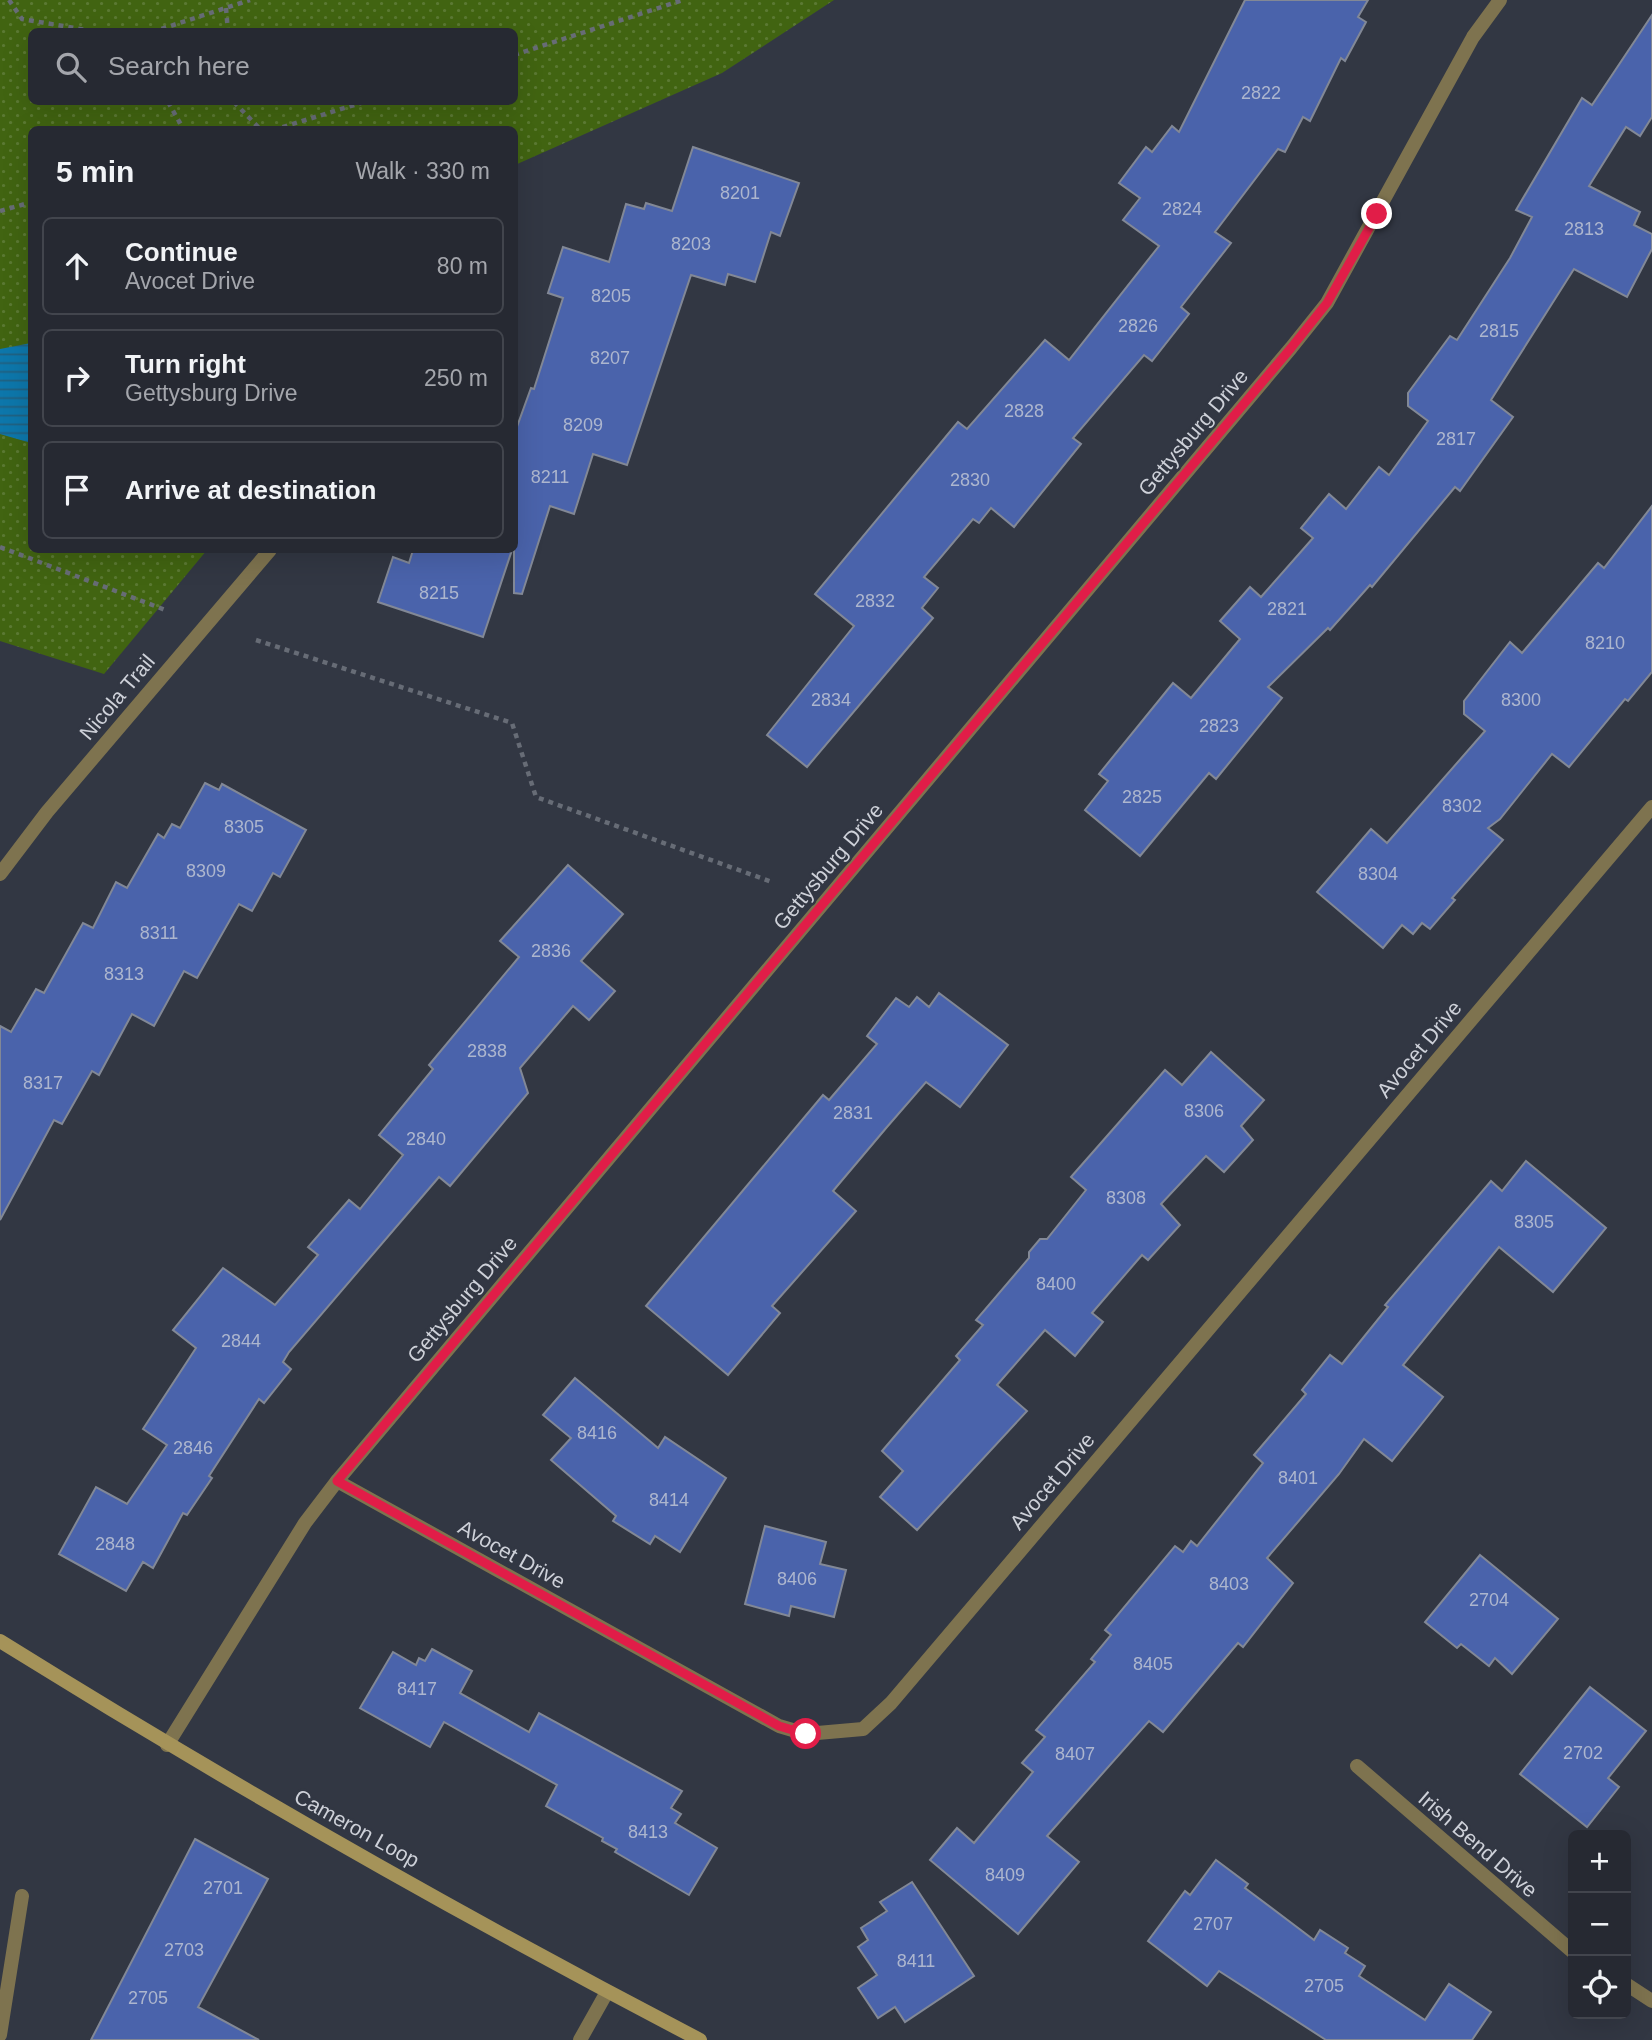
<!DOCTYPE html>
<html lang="en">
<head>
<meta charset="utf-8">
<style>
	body { margin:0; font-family:Helvetica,sans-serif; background:#2e313a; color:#f1f3f6 }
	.controls { position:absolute; right:21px; bottom:21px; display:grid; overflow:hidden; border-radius:10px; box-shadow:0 7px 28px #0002 }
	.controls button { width:63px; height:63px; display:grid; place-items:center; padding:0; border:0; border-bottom:2px solid #42454d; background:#262932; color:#f1f3f6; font:35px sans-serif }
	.stop { position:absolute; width:21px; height:21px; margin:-16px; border:5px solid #e11d48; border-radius:50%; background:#fff }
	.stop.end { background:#e11d48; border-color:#fff; box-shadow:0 2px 7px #0008 }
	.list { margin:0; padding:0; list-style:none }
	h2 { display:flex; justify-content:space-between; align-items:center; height:91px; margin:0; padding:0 28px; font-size:30px }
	h2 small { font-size:23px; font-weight:400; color:#a4a6ac }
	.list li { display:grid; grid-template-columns:46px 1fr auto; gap:21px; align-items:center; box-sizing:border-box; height:98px; margin:0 14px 14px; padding:0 14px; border:2px solid #42454d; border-radius:10px }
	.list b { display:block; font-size:26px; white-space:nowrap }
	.list p { margin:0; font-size:23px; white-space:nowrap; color:#a4a6ac }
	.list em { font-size:23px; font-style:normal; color:#a4a6ac }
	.icon { flex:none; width:38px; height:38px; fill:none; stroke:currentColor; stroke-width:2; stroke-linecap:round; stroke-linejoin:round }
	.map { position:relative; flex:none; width:1652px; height:2040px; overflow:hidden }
	.search { position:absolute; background:#262932; box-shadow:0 7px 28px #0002; left:28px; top:28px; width:490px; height:77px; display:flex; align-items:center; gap:18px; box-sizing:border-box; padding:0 24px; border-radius:10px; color:#a4a6ac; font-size:26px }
	.panel { position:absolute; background:#262932; box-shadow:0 7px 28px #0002; left:28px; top:126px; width:490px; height:427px; border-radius:10px }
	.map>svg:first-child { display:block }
	.grass { fill:url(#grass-dots); fill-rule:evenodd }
	.water { fill:url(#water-rules) }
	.building { fill:#4a63ab; stroke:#828896; stroke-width:2 }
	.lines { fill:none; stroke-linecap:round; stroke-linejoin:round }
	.path { stroke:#676c76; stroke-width:4.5; stroke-dasharray:5 5; stroke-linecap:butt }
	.street { stroke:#7e734f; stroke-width:14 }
	.secondary { stroke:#a59359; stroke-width:14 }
	.route { stroke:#e11d48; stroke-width:9 }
	.labels { text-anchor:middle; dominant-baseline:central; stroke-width:5; stroke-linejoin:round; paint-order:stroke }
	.number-label { font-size:18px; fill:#adb6ce }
	.street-label { font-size:21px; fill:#ced1d9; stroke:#323743 }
</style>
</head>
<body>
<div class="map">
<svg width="1652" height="2040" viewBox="0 0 1652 2040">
	<defs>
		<pattern id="grass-dots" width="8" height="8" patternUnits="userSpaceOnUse" patternTransform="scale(1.75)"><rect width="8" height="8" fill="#416411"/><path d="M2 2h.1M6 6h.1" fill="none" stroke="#5b7933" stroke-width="1.8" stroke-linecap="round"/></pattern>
		<pattern id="water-rules" width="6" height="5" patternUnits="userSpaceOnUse" patternTransform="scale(1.75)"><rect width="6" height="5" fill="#0d77ab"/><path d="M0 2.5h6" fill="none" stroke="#216181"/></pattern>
	</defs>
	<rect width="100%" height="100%" fill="#323743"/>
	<!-- grass -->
	<path class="grass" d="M0,0H834L722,73L515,165L514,130H32V550H207L104,674L0,641ZM32,32H514V102H32Z"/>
	<!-- water -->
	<path class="water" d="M31,343H32L31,443L0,434V349Z"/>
	<!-- building -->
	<g class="building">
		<path d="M1245,0H1368L1358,17L1366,22L1345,61L1341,58L1310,121L1303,117L1285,152L1278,149L1215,232L1231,243L1181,307L1189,314L1152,361L1144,355L1073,438L1081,444L1014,527L991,508L979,523L973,519L924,577L938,588L922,608L933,618L807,767L767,735L854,626L815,594L958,422L967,429L1045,340L1069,360L1159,246L1123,220L1140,198L1119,183L1146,147L1152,152L1172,126L1179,132Z"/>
		<path d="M1652,15V117L1640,136L1626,127L1589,186L1640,212L1634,225L1652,234V249L1627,297L1574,269L1491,400L1513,417L1460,491L1455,487L1372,587L1370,585L1330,630L1328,628L1268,687L1282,698L1216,779L1209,773L1140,856L1085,810L1108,781L1099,774L1173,683L1191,698L1240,639L1220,621L1250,587L1261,597L1313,538L1301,528L1329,494L1346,509L1379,467L1389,475L1428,421L1408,406V393L1450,336L1457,340L1510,258L1532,217L1516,210L1582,98L1592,105Z"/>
		<path d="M693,147L799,183L780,236L771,232L755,282L728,274L725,285L691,275L627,465L593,454L574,514L550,506L522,594L514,593V435L531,388L534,389L563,298L548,293L563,247L609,262L626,204L644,209L646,203L672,211Z"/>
		<path d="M1652,506V672L1628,701L1625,699L1569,767L1552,754L1500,819L1488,828L1503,840L1452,898L1455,900L1430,929L1422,923L1413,934L1402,925L1383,948L1317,892L1371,829L1387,843L1485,731L1464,714V701L1510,642L1522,653L1598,563L1604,568Z"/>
		<path d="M413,550H512L483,637L378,602L393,557L409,563Z"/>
		<path d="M205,783L219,790L222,784L306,830L280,877L273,873L252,911L239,904L197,978L184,971L154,1026L132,1014L99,1075L92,1071L62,1124L54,1120L0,1220V1026L11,1032L36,989L44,993L83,923L93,928L116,882L127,888L158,834L164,838L172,824L180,828Z"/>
		<path d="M568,865L623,914L581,961L615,991L589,1020L573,1006L520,1068L528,1093L450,1186L439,1177L289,1352L283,1362L291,1369L264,1403L259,1399L209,1476L212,1478L187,1515L183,1513L153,1568L143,1562L126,1591L59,1554L96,1487L127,1504L167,1445L143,1429L196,1348L173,1330L223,1268L275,1305L318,1255L308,1247L349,1200L360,1209L403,1155L379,1135L433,1069L429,1065L519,957L500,941Z"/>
		<path d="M939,993L1008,1045L960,1107L926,1082L887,1127L833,1191L856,1211L772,1306L780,1313L728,1375L646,1306L823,1095L829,1100L877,1044L867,1036L896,998L909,1007L917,997L929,1007Z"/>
		<path d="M1211,1052L1264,1100L1241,1126L1253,1140L1224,1172L1206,1156L1161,1204L1180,1225L1148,1260L1142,1255L1092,1313L1103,1322L1075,1356L1045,1330L997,1385L1027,1411L917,1530L880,1497L903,1471L882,1451L960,1360L956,1356L983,1325L976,1320L1029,1258V1252L1040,1239H1047L1086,1190L1071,1177L1165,1070L1182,1085Z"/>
		<path d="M1526,1161L1606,1228L1553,1292L1499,1247L1403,1365L1443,1397L1392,1461L1364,1439L1339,1474L1267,1558L1293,1583L1243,1647L1238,1643L1163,1732L1149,1721L1047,1836L1079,1862L1018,1934L930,1860L957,1828L974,1843L1033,1772L1022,1763L1045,1737L1036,1730L1095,1662L1091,1659L1111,1635L1105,1630L1175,1546L1183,1552L1191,1541L1197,1546L1263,1463L1254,1455L1306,1394L1302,1390L1330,1355L1342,1364L1388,1307L1385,1305L1491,1181L1502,1191Z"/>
		<path d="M575,1378L658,1448L665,1437L726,1478L680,1552L655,1536L650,1544L613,1521L616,1516L551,1460L571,1438L543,1415Z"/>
		<path d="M765,1526L826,1542L820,1564L846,1570L834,1617L791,1606L789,1616L745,1604Z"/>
		<path d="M1480,1555L1558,1619L1512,1674L1495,1658L1489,1666L1461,1644L1457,1648L1425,1622Z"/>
		<path d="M432,1649L472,1671L460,1693L529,1732L539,1713L682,1791L671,1808L681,1814L675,1823L717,1848L689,1895L615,1852L617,1849L602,1841L603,1838L546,1806L557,1785L444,1722L430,1747L360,1708L393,1652L416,1665L419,1658L425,1661Z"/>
		<path d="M1590,1687L1646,1731L1608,1778L1619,1787L1587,1827L1520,1774Z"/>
		<path d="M195,1839L268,1879L198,2007L259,2040H91Z"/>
		<path d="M1216,1860L1248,1884L1245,1888L1314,1940L1320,1930L1348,1948L1345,1953L1365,1966L1359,1976L1425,2020L1449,1984L1491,2012L1472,2040H1326L1219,1971L1207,1986L1148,1941L1185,1891L1190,1895Z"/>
		<path d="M912,1882L974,1976L905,2022L895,2007L878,2018L858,1988L877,1975L858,1947L868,1940L861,1928L887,1911L880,1902Z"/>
	</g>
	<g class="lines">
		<!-- path -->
		<g class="path">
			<path d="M9,0L22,19L98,32"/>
			<path d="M226,8L228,32"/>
			<path d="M152,32L250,0"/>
			<path d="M514,55L683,0"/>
			<path d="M168,102L184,130"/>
			<path d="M234,102L261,130"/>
			<path d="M273,130L364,102"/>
			<path d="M0,211L32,202"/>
			<path d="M0,547L168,611"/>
			<path d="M256,640L512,723L536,797L772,882"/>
		</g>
		<!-- street -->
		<g class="street">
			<path d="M0,874L47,812L270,550"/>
			<path d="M337,1481L779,1726L806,1734L863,1729L891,1703L1652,807"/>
			<path d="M167,1745L305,1523L337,1481L1291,348L1327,303L1473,37L1500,0"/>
			<path d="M1357,1766L1573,1952"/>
			<path d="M1626,1984L1652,2001"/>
			<path d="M0,2035L22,1896"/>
			<path d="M580,2040L607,1992"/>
		</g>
		<!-- secondary -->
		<path class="secondary" d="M0,1641C228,1783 462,1916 700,2040"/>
	</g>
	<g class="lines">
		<!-- route -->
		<path class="route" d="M806,1734L779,1726L337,1481L1291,348L1327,303L1377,214"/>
	</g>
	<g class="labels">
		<!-- number labels -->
		<g class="number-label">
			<text x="1261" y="93">2822</text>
			<text x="740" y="193">8201</text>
			<text x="1182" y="209">2824</text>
			<text x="1584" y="229">2813</text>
			<text x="691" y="244">8203</text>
			<text x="611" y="296">8205</text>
			<text x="1138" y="326">2826</text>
			<text x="1499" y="331">2815</text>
			<text x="610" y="358">8207</text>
			<text x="1024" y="411">2828</text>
			<text x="583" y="425">8209</text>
			<text x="1456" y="439">2817</text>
			<text x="550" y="477">8211</text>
			<text x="970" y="480">2830</text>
			<text x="439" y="593">8215</text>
			<text x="875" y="601">2832</text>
			<text x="1287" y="609">2821</text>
			<text x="1605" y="643">8210</text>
			<text x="831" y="700">2834</text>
			<text x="1521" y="700">8300</text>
			<text x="1219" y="726">2823</text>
			<text x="1142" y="797">2825</text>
			<text x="1462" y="806">8302</text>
			<text x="244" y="827">8305</text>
			<text x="206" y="871">8309</text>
			<text x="1378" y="874">8304</text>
			<text x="159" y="933">8311</text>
			<text x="551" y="951">2836</text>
			<text x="124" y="974">8313</text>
			<text x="487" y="1051">2838</text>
			<text x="43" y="1083">8317</text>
			<text x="1204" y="1111">8306</text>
			<text x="853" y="1113">2831</text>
			<text x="426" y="1139">2840</text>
			<text x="1126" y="1198">8308</text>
			<text x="1534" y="1222">8305</text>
			<text x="1056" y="1284">8400</text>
			<text x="241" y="1341">2844</text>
			<text x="597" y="1433">8416</text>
			<text x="193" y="1448">2846</text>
			<text x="1298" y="1478">8401</text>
			<text x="669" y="1500">8414</text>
			<text x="115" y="1544">2848</text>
			<text x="797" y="1579">8406</text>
			<text x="1229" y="1584">8403</text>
			<text x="1489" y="1600">2704</text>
			<text x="1153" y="1664">8405</text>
			<text x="417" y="1689">8417</text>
			<text x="1583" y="1753">2702</text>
			<text x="1075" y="1754">8407</text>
			<text x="648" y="1832">8413</text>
			<text x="1005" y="1875">8409</text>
			<text x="223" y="1888">2701</text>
			<text x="1213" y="1924">2707</text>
			<text x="184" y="1950">2703</text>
			<text x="916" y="1961">8411</text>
			<text x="1324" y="1986">2705</text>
			<text x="148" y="1998">2705</text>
		</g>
		<!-- street labels -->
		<g class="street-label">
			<text transform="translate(1193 432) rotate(-50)">Gettysburg Drive</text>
			<text transform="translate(117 697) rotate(-50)">Nicola Trail</text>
			<text transform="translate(828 866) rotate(-50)">Gettysburg Drive</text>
			<text transform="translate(1419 1049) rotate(-50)">Avocet Drive</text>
			<text transform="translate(462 1299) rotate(-50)">Gettysburg Drive</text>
			<text transform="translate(1052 1481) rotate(-50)">Avocet Drive</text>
			<text transform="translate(512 1554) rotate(29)">Avocet Drive</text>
			<text transform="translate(357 1828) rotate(29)">Cameron Loop</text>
			<text transform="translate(1478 1844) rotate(41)">Irish Bend Drive</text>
		</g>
	</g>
</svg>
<div class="controls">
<button>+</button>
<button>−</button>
<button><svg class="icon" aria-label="locate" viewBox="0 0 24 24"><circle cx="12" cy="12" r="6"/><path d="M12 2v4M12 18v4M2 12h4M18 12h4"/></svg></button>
</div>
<div class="stop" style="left:806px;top:1734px"></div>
<div class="stop end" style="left:1377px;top:214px"></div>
<div class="search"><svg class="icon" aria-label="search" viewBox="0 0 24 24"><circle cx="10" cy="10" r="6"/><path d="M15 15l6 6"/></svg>Search here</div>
<section class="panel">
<h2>5 min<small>Walk · 330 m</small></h2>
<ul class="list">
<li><svg class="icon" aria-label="ahead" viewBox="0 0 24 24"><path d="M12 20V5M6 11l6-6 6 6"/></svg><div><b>Continue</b><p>Avocet Drive</p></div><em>80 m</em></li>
<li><svg class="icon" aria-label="right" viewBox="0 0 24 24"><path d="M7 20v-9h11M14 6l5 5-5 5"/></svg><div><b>Turn right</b><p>Gettysburg Drive</p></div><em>250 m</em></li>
<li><svg class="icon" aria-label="arrive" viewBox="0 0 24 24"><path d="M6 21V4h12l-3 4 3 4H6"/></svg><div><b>Arrive at destination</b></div></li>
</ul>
</section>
</div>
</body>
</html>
